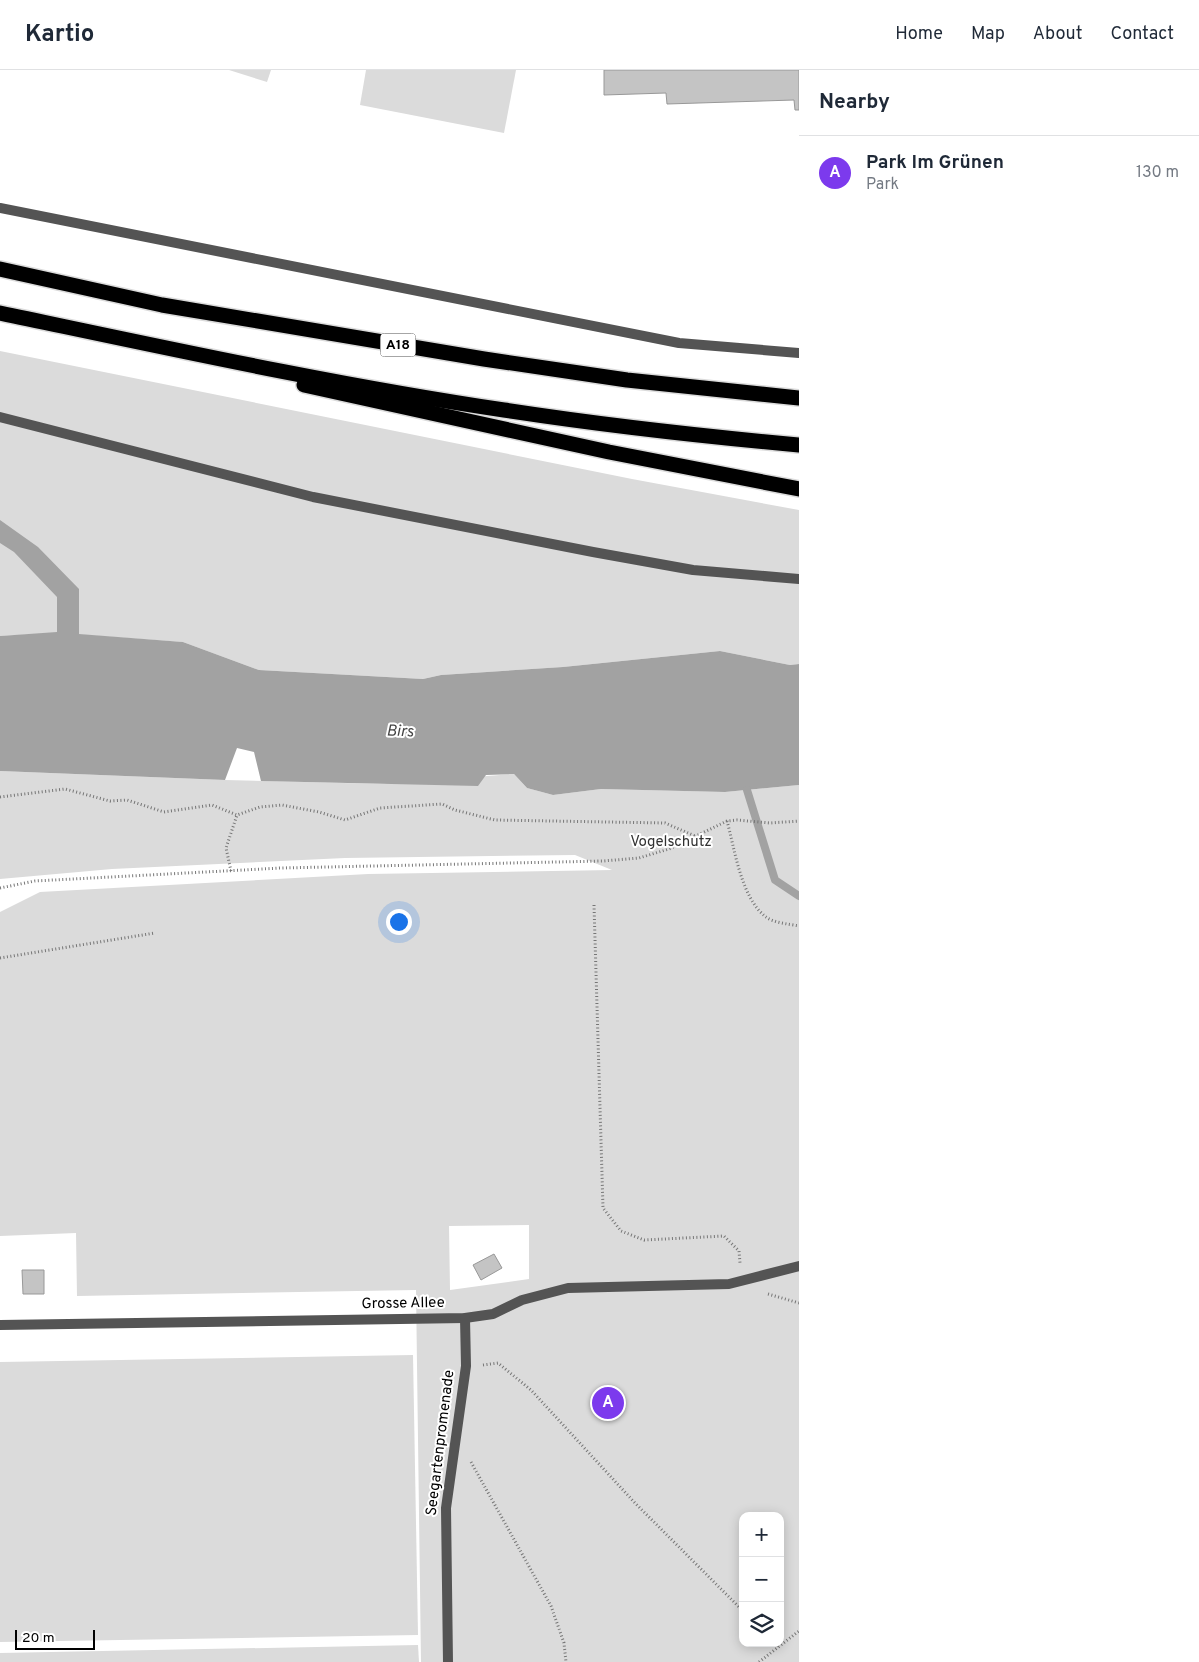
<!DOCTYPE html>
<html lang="en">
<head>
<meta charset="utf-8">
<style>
	body { margin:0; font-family:Overpass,sans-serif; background:#f6f6f7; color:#1f2937 }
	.controls { position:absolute; right:15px; bottom:15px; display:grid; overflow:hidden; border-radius:10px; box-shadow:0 2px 12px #0003 }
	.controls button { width:45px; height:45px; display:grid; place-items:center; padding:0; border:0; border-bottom:1px solid #e0e1e3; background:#fff; color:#1f2937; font:25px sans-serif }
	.scale { position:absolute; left:15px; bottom:12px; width:80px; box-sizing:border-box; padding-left:5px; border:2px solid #000; border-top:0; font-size:14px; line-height:18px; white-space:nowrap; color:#000; -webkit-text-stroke:4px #fff; paint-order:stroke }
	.you { position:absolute; left:398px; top:851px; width:18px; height:18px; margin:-12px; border:4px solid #fff; border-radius:50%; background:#1a73e8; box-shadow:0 0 0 8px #1a73e833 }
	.badge { display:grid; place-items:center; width:32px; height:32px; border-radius:50%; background:#7c3aed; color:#fff; font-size:16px; font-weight:700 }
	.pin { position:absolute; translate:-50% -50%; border:2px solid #fff; box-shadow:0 1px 5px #0006 }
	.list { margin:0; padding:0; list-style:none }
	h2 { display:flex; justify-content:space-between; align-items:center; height:65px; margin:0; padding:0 20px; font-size:21px }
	h2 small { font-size:16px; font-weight:400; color:#747a83 }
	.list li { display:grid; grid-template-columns:32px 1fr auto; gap:15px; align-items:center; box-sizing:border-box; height:75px; padding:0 20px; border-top:1px solid #e0e1e3 }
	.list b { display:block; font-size:19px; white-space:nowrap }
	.list p { margin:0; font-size:16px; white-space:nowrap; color:#747a83 }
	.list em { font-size:16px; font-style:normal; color:#747a83 }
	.icon { flex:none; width:28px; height:28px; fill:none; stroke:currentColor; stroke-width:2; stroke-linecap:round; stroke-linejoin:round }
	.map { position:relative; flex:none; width:799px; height:1592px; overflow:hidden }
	header { display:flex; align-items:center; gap:30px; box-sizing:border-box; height:70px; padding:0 25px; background:#fff; border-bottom:1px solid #e0e1e3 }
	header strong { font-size:24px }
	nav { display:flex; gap:28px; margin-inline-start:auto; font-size:18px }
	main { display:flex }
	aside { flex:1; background:#fff }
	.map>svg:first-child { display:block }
	.green { fill:#dbdbdb; fill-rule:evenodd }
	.water { fill:#a2a2a2 }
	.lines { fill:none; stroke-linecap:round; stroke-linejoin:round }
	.stream { stroke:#a2a2a2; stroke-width:8 }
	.building { fill:#c4c4c4; stroke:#989898 }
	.motorway-casing { stroke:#dbdbdb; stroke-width:18 }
	.path { stroke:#767676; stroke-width:3; stroke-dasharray:1 2.5; stroke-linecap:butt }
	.service { stroke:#545454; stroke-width:10 }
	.motorway { stroke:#000; stroke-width:15 }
	.labels { text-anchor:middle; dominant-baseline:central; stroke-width:4; stroke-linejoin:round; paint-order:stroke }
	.shield { fill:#fff; stroke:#4c4c4c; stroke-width:1 }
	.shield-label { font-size:14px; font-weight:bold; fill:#000 }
	.park-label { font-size:15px; fill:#323232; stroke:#fff }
	.street-label { font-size:15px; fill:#000; stroke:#fff }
	.water-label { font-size:16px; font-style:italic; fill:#434343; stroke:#fff }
</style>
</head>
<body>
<header>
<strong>Kartio</strong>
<nav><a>Home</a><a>Map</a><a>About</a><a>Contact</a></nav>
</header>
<main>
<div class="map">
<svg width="799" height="1592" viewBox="0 0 799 1592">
	<rect width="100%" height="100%" fill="#fff"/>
	<!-- green -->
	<g class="green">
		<path d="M229,0H271L267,12Z"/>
		<path d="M366,0H516L504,63L360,35Z"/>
		<path d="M0,281L632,409L799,440V594L790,595L720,581L563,597L441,605L423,609L259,600L183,572L57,563L0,566Z"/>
		<path d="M0,701L225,710L383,714L514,704L527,718L553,725L601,719L725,722L799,715V1592H421L416,1220L77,1226L76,1163L0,1166V842L40,822L368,804L612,800L575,785L345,788L112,799L0,809ZM529,1155V1209L450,1220L449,1156ZM743,1446H780V1573H743Z"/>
		<path d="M413,1285L418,1565L0,1572V1292Z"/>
		<path d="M418,1575L419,1592H0V1583Z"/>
	</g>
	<!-- water -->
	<path class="water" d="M0,450L38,477L79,519V564L183,572L259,600L423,609L441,605L563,597L720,581L790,595L799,594V715L725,722L601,719L553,725L527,718L514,704L486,705L478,716L261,711L254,682L237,678L225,710L0,701V566L57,562V527L14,482L0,473Z"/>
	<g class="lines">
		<!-- stream -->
		<path class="stream" d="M747,720L775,810L799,826"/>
	</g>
	<!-- building -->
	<g class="building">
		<path d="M604,0H799V40H795L794,30L667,34L666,23L604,25Z"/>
		<path d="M494,1184L502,1198L481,1210L473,1195Z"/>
		<path d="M22,1200H44V1224H23Z"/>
	</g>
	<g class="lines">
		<!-- motorway casing -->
		<g class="motorway-casing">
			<g id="motorway">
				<path d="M0,199L162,235L484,289L627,310L799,328"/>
				<path d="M0,243C167,278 335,315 504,340C602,355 700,366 799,375"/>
				<path d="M304,315L609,382L799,419"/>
			</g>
		</g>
		<!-- path -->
		<g class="path">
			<path d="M0,727L65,719L110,731L127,730L164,742L212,735L237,745L260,737L282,735L319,742L345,750L380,738L442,734L455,740L495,750L665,753L695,766"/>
			<path d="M727,751C735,780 741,828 766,847C774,853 789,854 799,856"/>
			<path d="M231,801L226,778L237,745"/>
			<path d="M0,818L35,811L281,798L603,791L639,788L669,779L727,751L737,750L770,753L799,751"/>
			<path d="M594,835L603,1138L621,1161L644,1170L724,1166L739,1181L740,1193"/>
			<path d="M0,888L155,863"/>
			<path d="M768,1224L799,1233"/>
			<path d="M483,1295L498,1293L531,1320L635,1433L743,1541"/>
			<path d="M471,1392L551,1536L564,1573L566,1592"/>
			<path d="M775,1573L779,1577"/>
			<path d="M759,1592L799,1561"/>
		</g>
		<!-- service -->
		<g class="service">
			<path d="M0,138L679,273L799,283"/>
			<path d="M0,347L313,427L593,482L693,500L799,509"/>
			<path d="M0,1255L465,1248L493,1244L522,1230L568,1218L729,1214L799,1196"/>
			<path d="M448,1592L446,1438L466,1296L465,1248"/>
		</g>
		<!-- motorway -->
		<use href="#motorway" class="motorway"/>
	</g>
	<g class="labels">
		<!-- shield labels -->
		<rect class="shield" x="380.5" y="263.5" width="35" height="23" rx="4"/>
		<g class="shield-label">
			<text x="398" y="275">A18</text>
		</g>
		<!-- park labels -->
		<g class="park-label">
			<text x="671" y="772">Vogelschutz</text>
		</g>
		<!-- street labels -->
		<g class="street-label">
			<text transform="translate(403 1234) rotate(-1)">Grosse Allee</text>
			<text transform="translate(441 1373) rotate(-83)">Seegartenpromenade</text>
		</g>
		<!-- water labels -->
		<g class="water-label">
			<text transform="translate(400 662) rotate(2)">Birs</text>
		</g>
	</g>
</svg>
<div class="controls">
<button>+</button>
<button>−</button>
<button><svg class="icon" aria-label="layers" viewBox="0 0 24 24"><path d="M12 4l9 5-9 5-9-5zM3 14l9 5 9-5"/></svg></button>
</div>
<div class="scale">20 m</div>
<div class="you"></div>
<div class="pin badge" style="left:608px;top:1333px">A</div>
</div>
<aside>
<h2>Nearby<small></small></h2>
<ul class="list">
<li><span class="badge">A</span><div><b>Park Im Grünen</b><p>Park</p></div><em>130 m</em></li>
</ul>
</aside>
</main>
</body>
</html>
